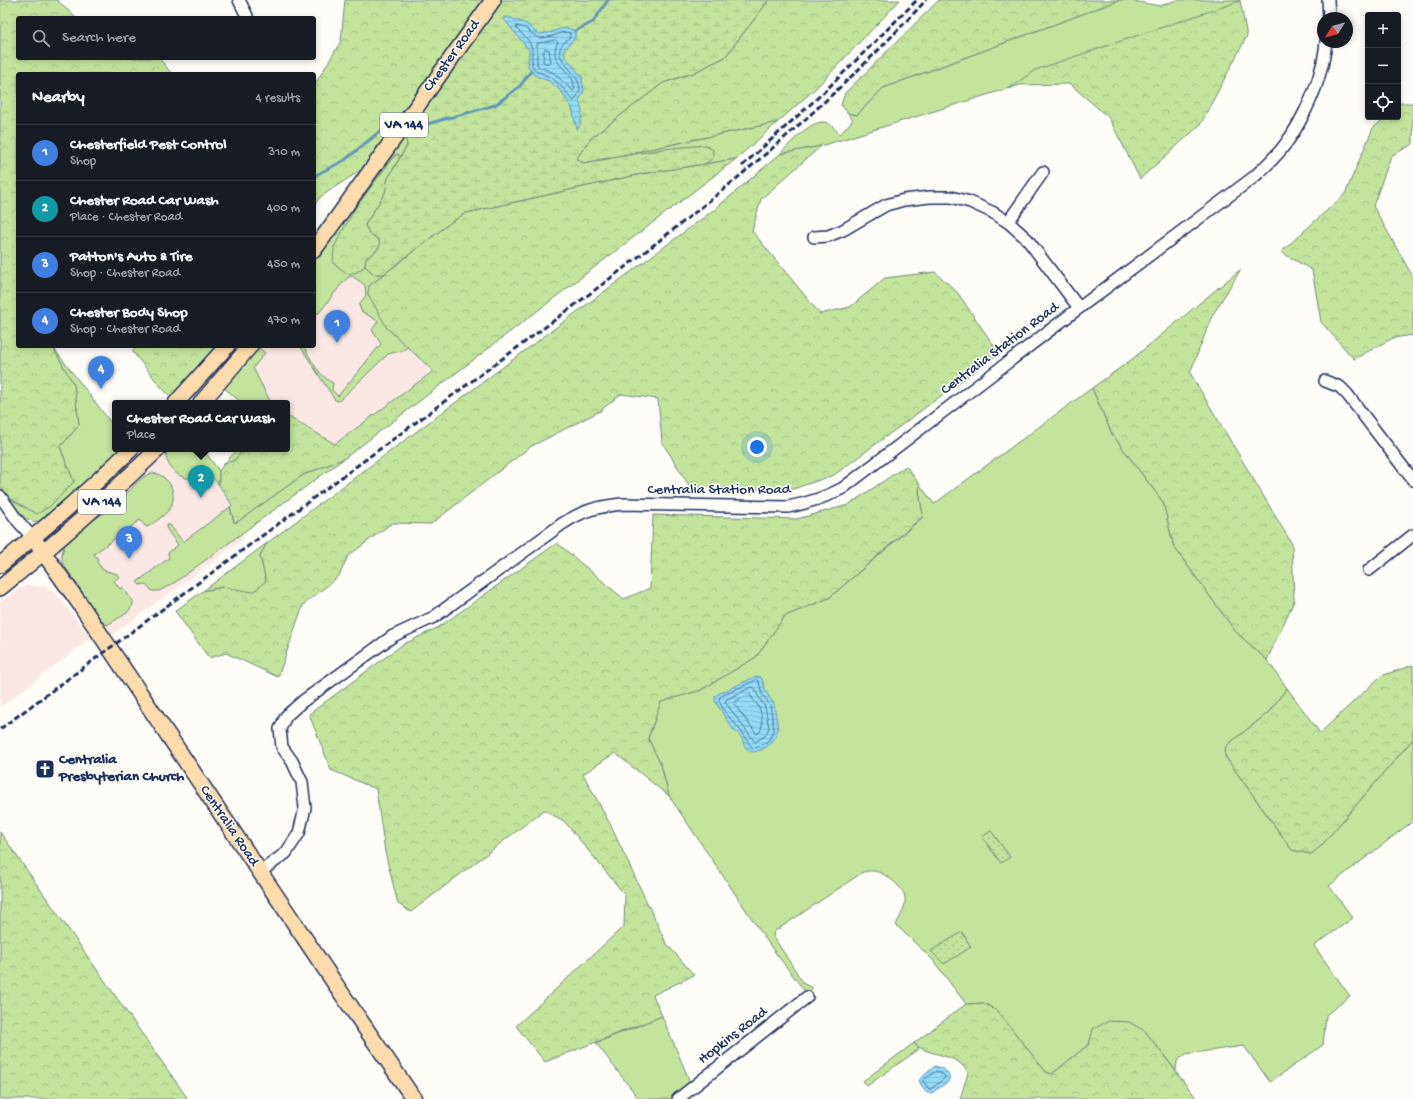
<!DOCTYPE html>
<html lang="en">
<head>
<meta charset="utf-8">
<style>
	body { margin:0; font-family:"Gochi Hand",sans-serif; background:#242831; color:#f1f3f6 }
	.controls { position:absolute; right:12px; top:12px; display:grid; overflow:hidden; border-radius:4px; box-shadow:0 2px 6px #0003 }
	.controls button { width:36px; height:36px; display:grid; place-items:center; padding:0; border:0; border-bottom:1px solid #363941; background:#171b24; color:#f1f3f6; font:20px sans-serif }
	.compass { position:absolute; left:1317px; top:12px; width:36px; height:36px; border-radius:50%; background:#171b24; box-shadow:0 2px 6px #0003; rotate:233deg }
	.you { position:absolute; left:757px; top:447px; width:14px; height:14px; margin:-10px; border:3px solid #fff; border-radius:50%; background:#1a73e8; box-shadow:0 0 0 6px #1a73e833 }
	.badge { display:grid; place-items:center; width:26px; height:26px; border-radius:50%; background:#1a73e8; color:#fff; font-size:13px; font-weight:700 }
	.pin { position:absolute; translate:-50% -33px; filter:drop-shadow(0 1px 2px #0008) }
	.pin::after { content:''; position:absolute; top:21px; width:14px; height:12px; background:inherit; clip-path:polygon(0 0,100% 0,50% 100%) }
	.popup { position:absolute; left:112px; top:400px; width:178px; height:52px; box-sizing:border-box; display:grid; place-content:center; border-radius:4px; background:#171b24; filter:drop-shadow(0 1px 3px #0005); font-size:13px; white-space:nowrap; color:#9ea1a6 }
	.popup b { font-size:15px; color:#f1f3f6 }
	.popup::after { content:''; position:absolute; left:50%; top:100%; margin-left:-8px; border:8px solid transparent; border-top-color:#171b24 }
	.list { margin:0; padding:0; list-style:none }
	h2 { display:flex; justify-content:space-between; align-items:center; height:52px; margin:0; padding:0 16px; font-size:17px }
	h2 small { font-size:13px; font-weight:400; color:#9ea1a6 }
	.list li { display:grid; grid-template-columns:26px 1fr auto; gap:12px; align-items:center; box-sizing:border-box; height:56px; padding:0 16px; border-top:1px solid #363941 }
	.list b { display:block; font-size:15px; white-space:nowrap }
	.list p { margin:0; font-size:13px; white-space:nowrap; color:#9ea1a6 }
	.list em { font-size:13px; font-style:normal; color:#9ea1a6 }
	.icon { flex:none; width:22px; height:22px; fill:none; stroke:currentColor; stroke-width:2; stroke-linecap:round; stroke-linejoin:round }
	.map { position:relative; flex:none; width:1413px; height:1099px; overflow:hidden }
	.search { position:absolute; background:#171b24; box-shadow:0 2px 6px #0003; left:16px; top:16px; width:300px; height:44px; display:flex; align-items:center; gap:10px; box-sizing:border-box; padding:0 14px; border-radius:4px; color:#9ea1a6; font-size:15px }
	.panel { position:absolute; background:#171b24; box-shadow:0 2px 6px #0003; left:16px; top:72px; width:300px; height:276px; border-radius:4px }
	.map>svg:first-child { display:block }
	.built { fill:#fae8e4 }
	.green { fill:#c4e49c; stroke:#708a7d }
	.forest { fill:url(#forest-crowns); stroke:#708a7d }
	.wetland { fill:url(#wetland-marsh); stroke:#708a7d }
	.garden { fill:url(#garden-dots); stroke:#708a7d }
	.water { fill:url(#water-rules); stroke:#6496b9 }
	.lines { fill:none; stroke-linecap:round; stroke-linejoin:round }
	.shore { stroke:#4b749b; stroke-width:1 }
	.stream { stroke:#6496b9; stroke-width:3 }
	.minor-casing { stroke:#1b2f5e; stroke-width:14 }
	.major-casing { stroke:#1b2f5e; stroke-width:18 }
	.minor { stroke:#fdfcf7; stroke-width:11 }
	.major { stroke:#fcdcac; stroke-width:15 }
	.rail { stroke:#1b2f5e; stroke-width:3; stroke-dasharray:6 3; stroke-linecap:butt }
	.labels { text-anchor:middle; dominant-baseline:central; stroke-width:3; stroke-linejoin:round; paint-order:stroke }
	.shield { fill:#fdfcf7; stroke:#5f6c8c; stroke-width:1 }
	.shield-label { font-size:14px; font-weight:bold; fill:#1b2f5e }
	.street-label { font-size:15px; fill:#1b2f5e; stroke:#fdfcf7 }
	.poi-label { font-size:15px; font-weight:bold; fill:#1b2f5e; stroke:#fdfcf7; text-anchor:start }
</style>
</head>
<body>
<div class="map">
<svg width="1413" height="1099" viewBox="0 0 1413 1099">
	<defs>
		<pattern id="forest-crowns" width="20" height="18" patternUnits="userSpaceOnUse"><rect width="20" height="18" fill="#c4e49c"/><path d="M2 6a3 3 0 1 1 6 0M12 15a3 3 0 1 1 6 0" fill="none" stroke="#a8c489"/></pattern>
		<pattern id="wetland-marsh" width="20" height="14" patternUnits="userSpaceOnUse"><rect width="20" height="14" fill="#c4e49c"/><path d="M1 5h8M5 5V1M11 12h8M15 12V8" fill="none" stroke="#a8c489"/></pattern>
		<pattern id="garden-dots" width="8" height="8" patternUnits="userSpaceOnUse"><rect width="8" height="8" fill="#c4e49c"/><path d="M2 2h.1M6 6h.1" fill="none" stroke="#a8c489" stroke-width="1.8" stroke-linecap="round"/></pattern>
		<pattern id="water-rules" width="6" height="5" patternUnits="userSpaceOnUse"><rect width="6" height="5" fill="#94dbf6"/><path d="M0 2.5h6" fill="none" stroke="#7fbcd5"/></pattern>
	</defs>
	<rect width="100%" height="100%" fill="#fdfcf7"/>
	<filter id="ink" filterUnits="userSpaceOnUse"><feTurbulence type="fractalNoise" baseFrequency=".025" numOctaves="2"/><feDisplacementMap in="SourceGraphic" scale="8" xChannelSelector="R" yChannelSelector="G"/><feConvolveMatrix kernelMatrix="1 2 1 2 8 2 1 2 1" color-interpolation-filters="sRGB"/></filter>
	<g filter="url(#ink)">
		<!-- built -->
		<g class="built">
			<path d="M315,250L369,288L387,328L432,369V372L335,444L287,416V403H264L242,356L250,346H314Z"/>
			<path d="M158,449H196L206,453L219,471V485L232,506L234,522L245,538L104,641L44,553Z"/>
			<path d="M28,585L49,588L56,594L91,638L0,707V602L18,589Z"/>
		</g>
		<!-- green -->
		<g class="green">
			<path d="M1120,0H1128L1160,6L1177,0H1240V1L1019,85L821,146L780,154C789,145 813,116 828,123C832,125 836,131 840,134L853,120L848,113L857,115L883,88Z"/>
			<path d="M778,122L736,159L641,174L535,184L576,159L584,163Z"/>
			<path d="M405,133L407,146L400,157L398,154L394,156L354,210L357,272L365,266L374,274H384L369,286L387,328L408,347L401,351L388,354L339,401L335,400L300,346H304C310,359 320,377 333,383L332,390L338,396L381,344L372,330L378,321L361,311L359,305L366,295L365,285L352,276L349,277L344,281L319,313L314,314V260Z"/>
			<path d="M52,346L115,428V449H123L48,519C27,527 21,514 9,498L25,508L74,482L60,447L79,425L74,385Z"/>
			<path d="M258,347L265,353L253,368L271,403H242L223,387Z"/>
			<path d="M1092,388L1112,434L1163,502L1174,547L1236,632L1267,660L1287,688L1268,713L1226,746L1225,756L1292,850L1311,854L1320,847L1413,739V821L1329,886L1353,918L1314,946L1350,996L1326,1015L1323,1045L1270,1082L1244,1046L1186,1054L1177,1061L1176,1071L1145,1031L1089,1044L1052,1074L1046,1072L998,1012L984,1003L966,1004L932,959L896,925C900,917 906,907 905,898C905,888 883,871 873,871C870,870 866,872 863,872L774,932L773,936L804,984L813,988L807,994L771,947L669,796L661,765L648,739L661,701L701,690L756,657L785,616L829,598L923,517L919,490L920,485L934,504Z"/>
			<path d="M167,449H196L206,453L219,471V485L206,470C202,473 197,477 192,478C178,481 162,462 167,449Z"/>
			<path d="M238,449H244L235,460L224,464Z"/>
			<path d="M345,458L174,583L159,591H152L146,584L140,585L137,582L169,558L168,553L178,545L166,528L167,525H170L183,542L230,507L234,522H237L303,475Z"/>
			<path d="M152,473C170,474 180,497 168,511C163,517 154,522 148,527L145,526L140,520L94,554L98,559L97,562L103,570L117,574L119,577L114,581L120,589L122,587L133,601V605L127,613L107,625L103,623L66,568L62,562V554L64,546L67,540L72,535L113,507L143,477Z"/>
			<path d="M267,543L260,556L266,581L253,593L223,587L203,591Z"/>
			<path d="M662,1016L691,1084L672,1099H639L596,1043Z"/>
			<path d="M914,1043L919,1049L867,1086L863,1081Z"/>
		</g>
		<!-- forest -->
		<g class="forest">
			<path d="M0,0H57L76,18H18V58H159L172,74H18V346H52L74,385L79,425L60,447L74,482L49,507L37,514L9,498L0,486Z"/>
			<path d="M345,0H488L367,166L320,197L314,206V86L341,41Z"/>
			<path d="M769,0H900L816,88L778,122L584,163L576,159L591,138L663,83L693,73L725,57Z"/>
			<path d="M939,0H1120L883,88L857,115L848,113L841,105L845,93Z"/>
			<path d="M1240,1L1247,36L1200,125L1140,179L1109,118L1070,84L1019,85L1008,89L1035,70Z"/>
			<path d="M1401,103H1413V144L1391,156L1373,206L1413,277V335L1393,338L1354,359L1321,322L1312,270L1281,252L1345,194L1373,128L1386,117H1398V106Z"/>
			<path d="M821,146L761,199L752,231L820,314L850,307L885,278L935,272L957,292L999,353L834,475L790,490L690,487L662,442L658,399L621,394L600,411L530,447L431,524L392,523L348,556L339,576L303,605L278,677L226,653L209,658L175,611L203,591L223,587L253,592L266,581L260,556L267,543L715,209L780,154Z"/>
			<path d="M398,154L400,157L388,178L385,193L365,225L369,233L379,240L380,246L374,253L366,258L365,266L357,272L348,274L333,263L334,247L354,210L394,156Z"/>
			<path d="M736,159L345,458L303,475L237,522H234L230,507L232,505L219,485V471L224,464L235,460L244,449H287V416L335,444L432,372L431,369L387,328L368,294L369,286L450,223L466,213L641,174Z"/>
			<path d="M1241,269L1212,316L1190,373L1292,544L1294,601L1267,660L1236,632L1174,547L1163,502L1112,434L1092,388L1131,360Z"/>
			<path d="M139,346H217L172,398L162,388L132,351Z"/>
			<path d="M906,466L920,485L919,491L923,516L829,598L785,616L756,657L701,690L661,702L648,738L661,765L669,796L615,753L583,774L610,824L666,943L694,975L653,995L662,1016L545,1062L516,1026L624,926L625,895L564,821L544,810L411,912L398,904L385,852L376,789L331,770L309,714L402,645L439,627L557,543L624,599L650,588L653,515L797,519L848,505Z"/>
			<path d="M1413,665V739L1320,847L1311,854L1292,850L1225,756L1226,746L1268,713L1287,688L1320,733L1381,676Z"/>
			<path d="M0,832L188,1099H0Z"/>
			<path d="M984,1003L998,1012L1046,1072L1052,1074L1089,1044L1093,1029L1109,1021L1129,1022L1145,1031L1197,1099H960L968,1073C957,1051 928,1058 914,1043L966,1004Z"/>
		</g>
		<!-- wetland -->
		<path class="wetland" d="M501,0H769L725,57L693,73L663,83L591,138L576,159L584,163L663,149L705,145L713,150V158L705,164L641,174L466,213L450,223L384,274H374L365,266L366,258L374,253L380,246L379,240L369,233L365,225L385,193L388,178L407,146L405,133Z"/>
		<!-- garden -->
		<g class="garden">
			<path d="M991,831L1010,857L1001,863L982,837Z"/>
			<path d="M962,932L971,947L944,964L931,951Z"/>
		</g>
		<!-- water -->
		<g class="water">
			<path d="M508,17L527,24L538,34L548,33L560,29L568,28L575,31V38L564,50L565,56L582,77L584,92L579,100C583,111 583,121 577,130L572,108L561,91L549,81L534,75L528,67L529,50L503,18Z"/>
			<path d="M757,676L760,677L762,679L766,692L774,704L778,729L773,742L763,749L754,752L748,750L744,745L742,738L732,728L715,701V696L718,694Z"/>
			<path d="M935,1066C943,1068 951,1072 949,1081L932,1093H927L924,1090L919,1081L920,1079Z"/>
		</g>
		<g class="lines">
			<!-- shore -->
			<g class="shore">
				<path d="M517,26L525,28L538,38C541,38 545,38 548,37C556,36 563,30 570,33V37C567,40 561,44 560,49C556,60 580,74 580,90C580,93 576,97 574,101L572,100L564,89L552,78L536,71L532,65V48L528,40L517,29Z"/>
				<path d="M556,40L558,42C548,60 565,67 573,80C574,83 574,86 575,89L573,91L554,73L539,67L537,64V44Z"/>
				<path d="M546,49L549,50L551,62L549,64L543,62L544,50Z"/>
				<path d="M757,680L759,682L762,694L770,705L774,729L769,740L761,745L754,748C748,745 748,740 745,736C736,724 724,714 719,700L720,697Z"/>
				<path d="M752,687L755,688L758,696L765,707L769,728L765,736L755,742L725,702L726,700Z"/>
				<path d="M749,695L751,696C754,701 758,705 760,710C762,717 764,729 758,734L756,733L734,704L735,702Z"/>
				<path d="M937,1071L945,1076V1078L931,1089H929L923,1081Z"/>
			</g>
			<!-- stream -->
			<g class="stream">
				<path d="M575,31L593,22L608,0"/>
				<path d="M412,126L427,124L495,105L520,86L531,71"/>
				<path d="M314,176L345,160L379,132L391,130"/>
			</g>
			<!-- minor casing -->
			<g class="minor-casing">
				<g id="minor">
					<path d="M239,0L247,16"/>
					<path d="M1328,0L1329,18"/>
					<path d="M1008,222L1043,172"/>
					<path d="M814,237L828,236L843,230L886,205L904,200L930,197H951L970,202L992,212L1008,222L1027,239L1079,308"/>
					<path d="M1325,381L1340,387L1347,394L1413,480"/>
					<path d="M0,496L17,520L33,538"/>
					<path d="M1369,570L1413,535"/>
					<path d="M260,872L286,853L299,833L305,808L302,782L292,761L282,747L280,729L286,716L303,701L393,636L434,617L562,524C584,510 596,507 622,504L788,507C808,503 825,498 843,488L1079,308L1254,177C1263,169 1272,160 1280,151C1297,131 1315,95 1321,69C1324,60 1325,51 1326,42"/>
					<path d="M678,1099L807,997"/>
				</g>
			</g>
			<!-- major casing -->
			<g class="major-casing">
				<g id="major">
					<path d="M314,250L493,0"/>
					<path d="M176,403L227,346"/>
					<path d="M201,403L250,346"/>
					<path d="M33,538L80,604L342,994L414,1099"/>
					<path d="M0,565C45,528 90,490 131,449"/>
					<path d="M0,588C55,544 107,498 158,449"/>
				</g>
			</g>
			<!-- minor -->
			<use href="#minor" class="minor"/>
			<!-- major -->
			<use href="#major" class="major"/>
			<!-- rail -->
			<g class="rail">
				<path d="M742,166L823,93L917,0"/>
				<path d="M0,729C156,614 312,499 468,384C628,266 791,148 926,0"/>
			</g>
		</g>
	</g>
	<!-- icons -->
	<defs>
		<g id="church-square" transform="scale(1)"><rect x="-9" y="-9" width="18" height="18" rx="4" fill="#1b2f5e" stroke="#fdfcf7"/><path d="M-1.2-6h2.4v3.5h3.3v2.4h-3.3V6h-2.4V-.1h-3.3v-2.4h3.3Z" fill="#fff"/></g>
	</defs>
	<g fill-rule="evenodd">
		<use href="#church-square" x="45" y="769"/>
	</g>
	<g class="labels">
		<!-- shield labels -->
		<g class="shield">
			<rect x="380" y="113" width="48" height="24" rx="3"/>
			<rect x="78" y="490" width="48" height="24" rx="3"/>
		</g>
		<g class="shield-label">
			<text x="404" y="125">VA 144</text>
			<text x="102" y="502">VA 144</text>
		</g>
		<!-- street labels -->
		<g class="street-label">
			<text transform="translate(452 56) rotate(-54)">Chester Road</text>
			<text transform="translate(1000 349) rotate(-37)">Centralia Station Road</text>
			<text x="719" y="490">Centralia Station Road</text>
			<text transform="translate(229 826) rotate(56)">Centralia Road</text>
			<text transform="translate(733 1036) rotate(-38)">Hopkins Road</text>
		</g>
		<!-- poi labels -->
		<g class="poi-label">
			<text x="59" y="760">Centralia<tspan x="59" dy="17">Presbyterian Church</tspan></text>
		</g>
	</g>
</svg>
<div class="controls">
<button>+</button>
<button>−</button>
<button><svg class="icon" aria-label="locate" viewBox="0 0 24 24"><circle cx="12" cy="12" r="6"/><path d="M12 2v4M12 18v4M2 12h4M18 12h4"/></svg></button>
</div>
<svg class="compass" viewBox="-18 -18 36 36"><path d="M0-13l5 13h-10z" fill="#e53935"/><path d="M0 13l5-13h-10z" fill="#9ea1a6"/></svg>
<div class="you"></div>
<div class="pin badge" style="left:337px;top:343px;background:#3f7fe0">1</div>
<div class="pin badge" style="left:201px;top:498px;background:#0f9aa8">2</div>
<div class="popup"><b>Chester Road Car Wash</b>Place</div>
<div class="pin badge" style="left:129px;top:559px;background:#3f7fe0">3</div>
<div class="pin badge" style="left:101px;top:389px;background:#3f7fe0">4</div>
<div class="search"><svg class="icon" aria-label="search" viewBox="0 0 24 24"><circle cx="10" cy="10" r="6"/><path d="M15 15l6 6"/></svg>Search here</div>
<section class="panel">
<h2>Nearby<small>4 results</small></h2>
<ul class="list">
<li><span class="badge" style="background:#3f7fe0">1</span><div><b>Chesterfield Pest Control</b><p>Shop</p></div><em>310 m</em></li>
<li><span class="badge" style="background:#0f9aa8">2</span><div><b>Chester Road Car Wash</b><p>Place · Chester Road</p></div><em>400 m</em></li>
<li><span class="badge" style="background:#3f7fe0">3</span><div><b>Patton's Auto &amp; Tire</b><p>Shop · Chester Road</p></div><em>450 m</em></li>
<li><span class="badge" style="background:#3f7fe0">4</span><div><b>Chester Body Shop</b><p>Shop · Chester Road</p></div><em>470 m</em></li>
</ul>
</section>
</div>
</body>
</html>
